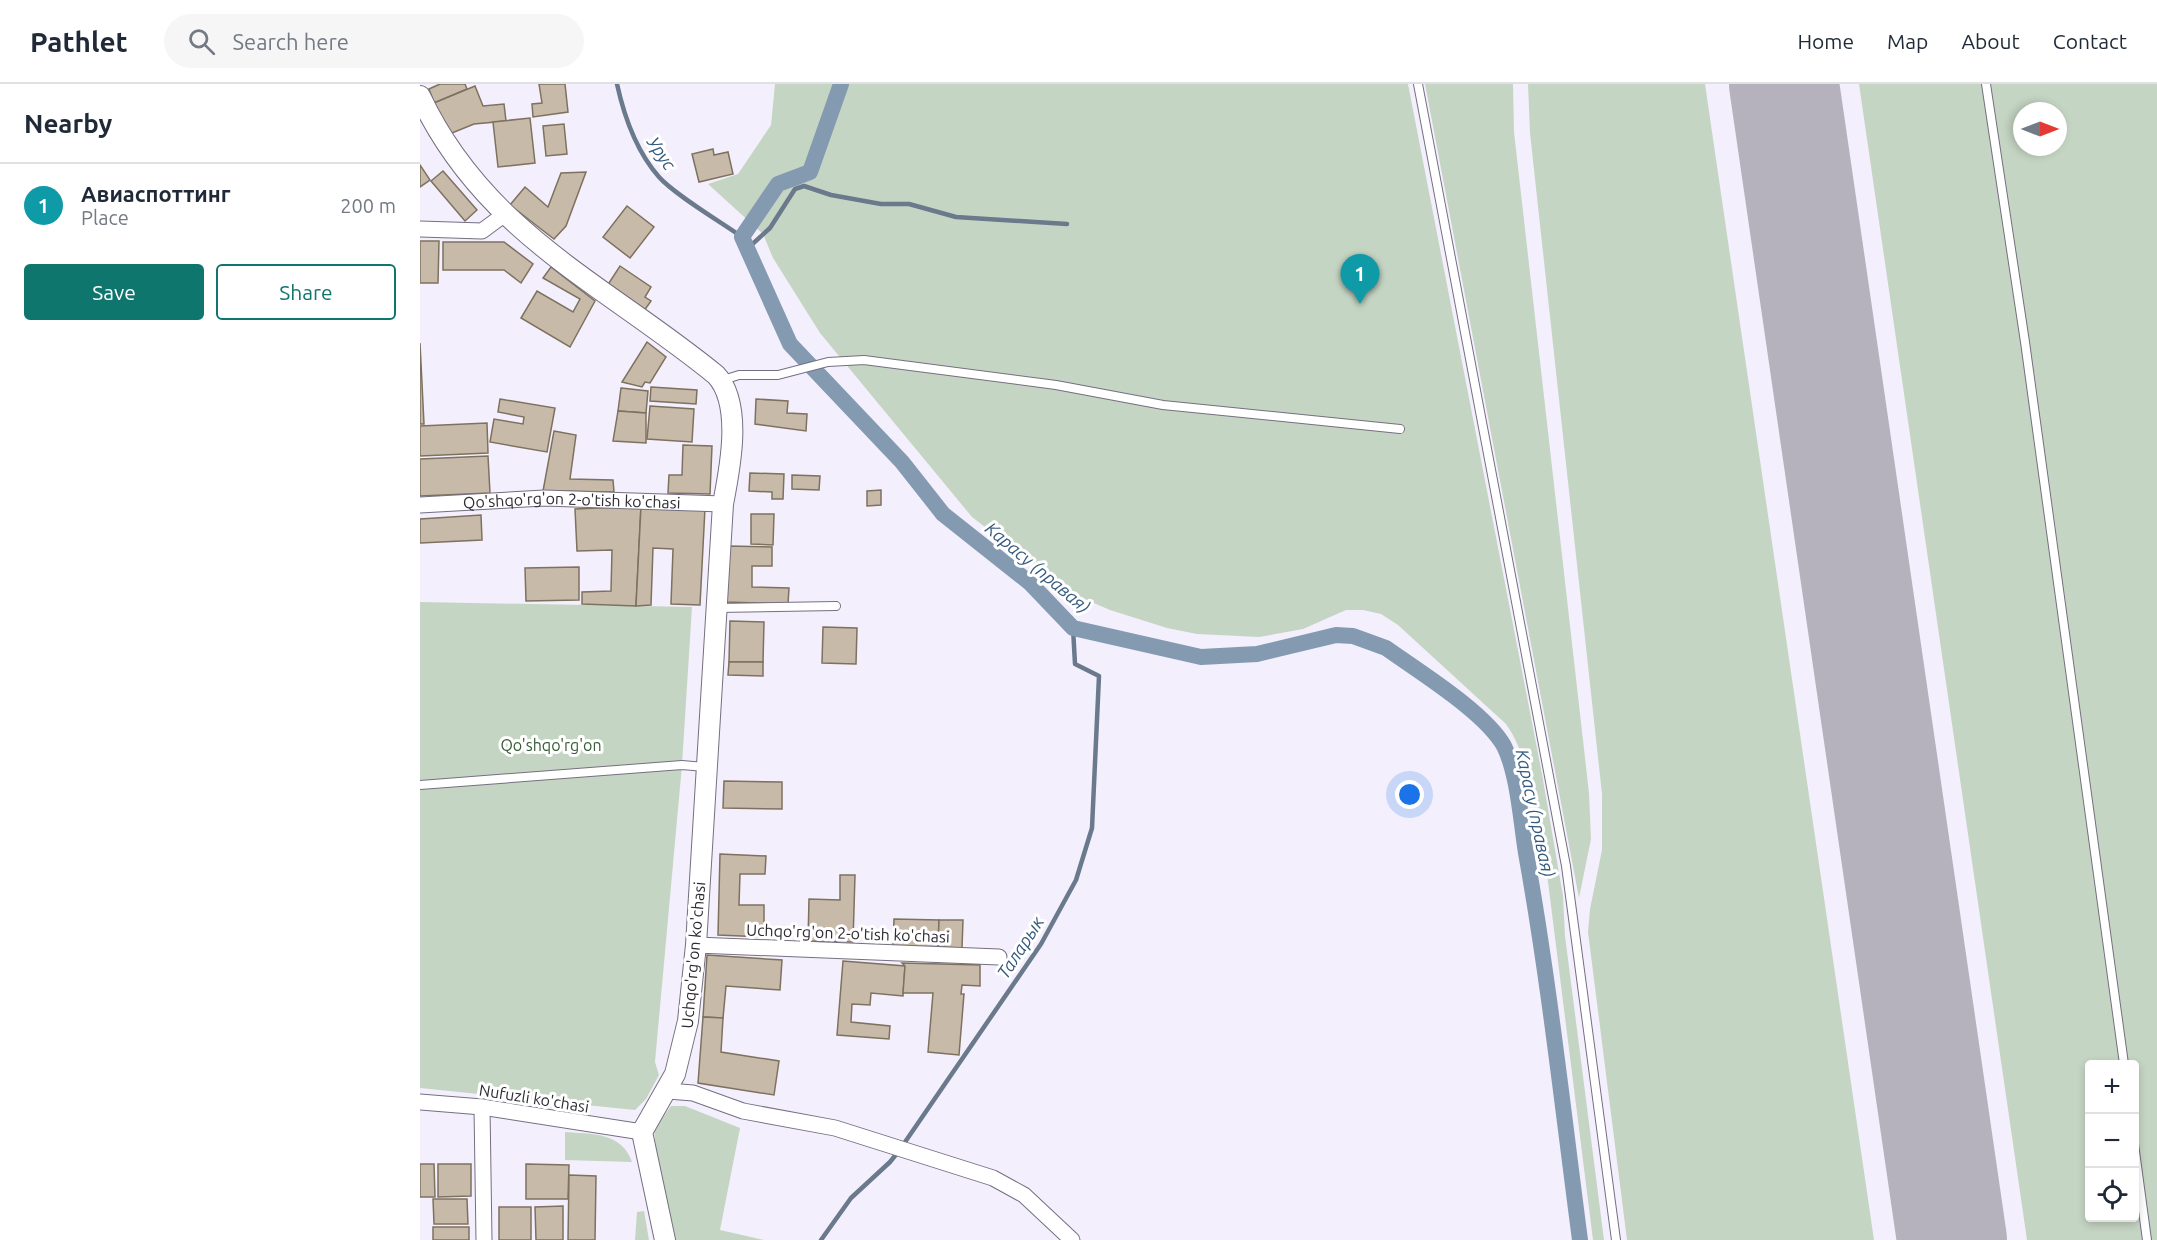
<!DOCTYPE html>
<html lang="en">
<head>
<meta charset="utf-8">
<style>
	body { margin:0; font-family:Ubuntu,sans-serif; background:#f6f6f7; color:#1f2937 }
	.controls { position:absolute; right:18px; bottom:18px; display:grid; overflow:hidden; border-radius:6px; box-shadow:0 3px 9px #0003 }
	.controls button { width:54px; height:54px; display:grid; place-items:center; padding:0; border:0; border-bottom:2px solid #e0e1e3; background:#fff; color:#1f2937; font:30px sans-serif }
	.compass { position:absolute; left:1593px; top:18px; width:54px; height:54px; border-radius:50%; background:#fff; box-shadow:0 3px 9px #0003; rotate:90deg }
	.you { position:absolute; left:990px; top:711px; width:21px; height:21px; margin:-15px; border:4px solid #fff; border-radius:50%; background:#1a73e8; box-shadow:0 0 0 9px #1a73e833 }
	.badge { display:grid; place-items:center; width:39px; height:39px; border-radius:50%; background:#0f766e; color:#fff; font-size:20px; font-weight:700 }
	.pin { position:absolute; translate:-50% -50px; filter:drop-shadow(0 2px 3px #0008) }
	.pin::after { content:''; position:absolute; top:32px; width:21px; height:18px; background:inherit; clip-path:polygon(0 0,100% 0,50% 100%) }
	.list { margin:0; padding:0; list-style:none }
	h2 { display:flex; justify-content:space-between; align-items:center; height:78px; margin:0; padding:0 24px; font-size:26px }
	h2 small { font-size:20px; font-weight:400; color:#747a83 }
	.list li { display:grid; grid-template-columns:39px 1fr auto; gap:18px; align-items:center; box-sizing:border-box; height:84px; padding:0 24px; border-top:2px solid #e0e1e3 }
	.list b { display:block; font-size:22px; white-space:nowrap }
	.list p { margin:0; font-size:20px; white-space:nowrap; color:#747a83 }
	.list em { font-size:20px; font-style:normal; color:#747a83 }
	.actions { display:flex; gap:12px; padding:18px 24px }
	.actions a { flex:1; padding:14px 0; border:2px solid #0f766e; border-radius:6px; text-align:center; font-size:21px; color:#0f766e }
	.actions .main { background:#0f766e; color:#fff }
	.icon { flex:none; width:33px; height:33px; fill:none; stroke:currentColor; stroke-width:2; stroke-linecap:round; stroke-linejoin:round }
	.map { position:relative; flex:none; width:1737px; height:1156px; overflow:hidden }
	header { display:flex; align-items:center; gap:36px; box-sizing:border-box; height:84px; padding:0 30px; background:#fff; border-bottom:2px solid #e0e1e3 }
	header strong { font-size:28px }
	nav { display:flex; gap:33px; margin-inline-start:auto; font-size:21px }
	.search { width:420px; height:54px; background:#f6f6f7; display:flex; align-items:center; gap:15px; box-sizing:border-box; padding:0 21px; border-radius:33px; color:#747a83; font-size:22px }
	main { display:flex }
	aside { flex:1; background:#fff }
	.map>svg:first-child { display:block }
	.green { fill:#c5d5c3; fill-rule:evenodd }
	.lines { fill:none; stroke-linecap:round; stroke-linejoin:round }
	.stream { stroke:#6a798c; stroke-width:4.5 }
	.canal { stroke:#839ab1; stroke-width:16 }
	.runway { stroke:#b6b2bd; stroke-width:110 }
	.building { fill:#c8baa8; stroke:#7d7160; stroke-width:1.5 }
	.service-casing { stroke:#756f81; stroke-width:10 }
	.minor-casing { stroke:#756f81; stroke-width:17 }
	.tertiary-casing { stroke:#756f81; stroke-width:22 }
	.service { stroke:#fff; stroke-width:8 }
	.minor { stroke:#fff; stroke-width:15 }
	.tertiary { stroke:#fff; stroke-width:20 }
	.labels { text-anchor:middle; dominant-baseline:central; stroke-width:6; stroke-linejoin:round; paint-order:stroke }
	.street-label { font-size:16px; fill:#2f2c34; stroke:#fff }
	.park-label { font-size:16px; fill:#385c37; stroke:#fff }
	.water-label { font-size:18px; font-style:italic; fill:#355a7e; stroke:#fff }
</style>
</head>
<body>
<header>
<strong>Pathlet</strong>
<div class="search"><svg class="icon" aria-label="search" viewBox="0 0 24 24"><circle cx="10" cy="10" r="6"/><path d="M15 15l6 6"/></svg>Search here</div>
<nav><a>Home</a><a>Map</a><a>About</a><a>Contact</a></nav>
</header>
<main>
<aside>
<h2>Nearby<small></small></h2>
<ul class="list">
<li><span class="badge" style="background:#0f9aa8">1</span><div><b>Авиаспоттинг</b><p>Place</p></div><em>200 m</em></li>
</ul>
<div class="actions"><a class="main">Save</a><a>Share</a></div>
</aside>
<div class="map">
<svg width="1737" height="1156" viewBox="0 0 1737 1156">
	<rect width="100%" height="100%" fill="#f4effc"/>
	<!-- green -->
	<g class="green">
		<path d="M355,0H988L1122,690L1143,812L1145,852L1184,1156H1173L1125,774C1110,729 1114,680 1086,640L978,541L961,530L943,526H926L883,545L839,553L777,550L747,544L690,526L662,514L633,496L552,433L400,249L353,174L343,150L288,100L318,90L351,41Z"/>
		<path d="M1005,0H1093L1094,48L1169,709L1171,755L1159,814Z"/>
		<path d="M1108,0H1285L1454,1156H1207L1168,848L1170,825L1182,766V710L1110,49Z"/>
		<path d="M1439,0H1737V1156H1607ZM1602,27H1638V63H1602ZM1670,980H1714V1134H1670Z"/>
		<path d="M0,518L272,523L262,681L235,978L239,991L226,1015L215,1026L0,1004Z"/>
		<path d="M251,1022H265L320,1044L300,1146L344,1156H256L236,1067L234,1045Z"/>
		<path d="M145,1048C171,1050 202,1048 212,1078L145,1076Z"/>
		<path d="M224,1127L229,1156H215L217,1128Z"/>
	</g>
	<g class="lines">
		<!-- stream -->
		<g class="stream">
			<path d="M197,0C204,32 217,68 239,93C255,111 301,138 322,153"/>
			<path d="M327,165L350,144L375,105L384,102L411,111L461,120H489L536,133L647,140"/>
			<path d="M483,1061L621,860L656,796L672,744L679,592L655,580L653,544"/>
			<path d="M401,1156L431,1114L470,1078L478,1068"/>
		</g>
		<!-- canal -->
		<path class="canal" d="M421,0L390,88L358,100L322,153L370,260L482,378L523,430L610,499L653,544L781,573L837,570L916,551L933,552L966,564C998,587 1065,628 1084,662C1098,690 1101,738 1106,769C1129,897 1143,1027 1160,1156"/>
		<!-- runway -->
		<path class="runway" d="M1364,0L1532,1156"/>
	</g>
	<!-- building -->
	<g class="building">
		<path d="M20,0H45L47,5L14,19L9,5Z"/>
		<path d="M119,0H145L148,28L113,33L112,20L122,19Z"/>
		<path d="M55,2L63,22L84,20L86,37L54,40L27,51L14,19Z"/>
		<path d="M110,34L115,79L78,83L73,38Z"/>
		<path d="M144,40L147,70L126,72L123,42Z"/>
		<path d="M293,65L294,71L308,68L313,90L279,98L272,70Z"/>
		<path d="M0,81L10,96L0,103Z"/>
		<path d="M23,87L57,126L45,137L11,97Z"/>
		<path d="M166,88L146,142L134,155L90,121L105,103L128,123L141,89Z"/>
		<path d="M207,122L234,143L210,174L183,153Z"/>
		<path d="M0,157H19L18,199H0Z"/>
		<path d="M23,158H84L113,180L101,199L84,186H23Z"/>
		<path d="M200,182L231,203L225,213L231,217L224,227L187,202Z"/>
		<path d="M131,183L175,217L150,263L101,234L117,207L153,228L160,215L123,194Z"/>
		<path d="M227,258L246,273L230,299L225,298L222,303L202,298Z"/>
		<path d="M0,259L4,340H0Z"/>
		<path d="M231,303L277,306L276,320L230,317Z"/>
		<path d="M201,304L228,307L226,329L198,327Z"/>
		<path d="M80,315L135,324L127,368L70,358L74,335L103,340L104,333L78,328Z"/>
		<path d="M336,315L368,317L367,329L387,330L386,347L335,340Z"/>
		<path d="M230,322L274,325L272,358L227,355Z"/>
		<path d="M198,327L226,329V359L193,357Z"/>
		<path d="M67,339L68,369L0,372V342Z"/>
		<path d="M134,347L156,351L150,395L193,396L194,408L123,407Z"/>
		<path d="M263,361L292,362L290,410L248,409L249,391H262Z"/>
		<path d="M68,372L70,409L0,412V375Z"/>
		<path d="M330,389L364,390L363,415H352V408L329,407Z"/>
		<path d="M372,391L400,392L399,406L372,405Z"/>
		<path d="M461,406V421L447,422V407Z"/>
		<path d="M221,422L216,522L162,520V508L191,507L192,466L157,467L155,425Z"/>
		<path d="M221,422L285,424L280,521L251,520L253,465L233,464L231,521L216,522Z"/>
		<path d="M331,430H354L353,461L331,460Z"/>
		<path d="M61,431L62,456L0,459V435Z"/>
		<path d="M308,462L352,463V482H332V503L369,504L368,520L306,518Z"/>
		<path d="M159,483V516L106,517L105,484Z"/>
		<path d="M310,537L344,538L343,578H309Z"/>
		<path d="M403,543L437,544L436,580L402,579Z"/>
		<path d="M309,578H343V592L308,591Z"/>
		<path d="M304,697L362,698V725L303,724Z"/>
		<path d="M300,770L346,772L345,790H320L319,821H344V853L298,851Z"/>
		<path d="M420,791H435L433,858L388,857L389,815L420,816Z"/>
		<path d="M474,835L519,836L518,863L473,862Z"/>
		<path d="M519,836H543L542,864L518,863Z"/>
		<path d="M287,871L362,876L360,906L306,902L303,934L283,933Z"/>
		<path d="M423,877L485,882L483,912L451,909L450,921L432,920L431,938L470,942L469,955L417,951Z"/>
		<path d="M482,879L560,881V902L542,901L541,910H544L539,971L508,968L513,909H483L485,882Z"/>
		<path d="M283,933L303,934L301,968L359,977L354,1011L278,999Z"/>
		<path d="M0,1080H14L15,1113H0Z"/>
		<path d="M18,1080H51V1112L18,1113Z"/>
		<path d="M106,1080L149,1081L148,1115H106Z"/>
		<path d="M149,1091L176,1092L175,1156H148Z"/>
		<path d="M13,1115H47L48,1140H14Z"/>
		<path d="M143,1122V1156H116L115,1123Z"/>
		<rect x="79" y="1123" width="32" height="33"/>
		<rect x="13" y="1143" width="36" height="13"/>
	</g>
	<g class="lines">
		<!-- service casing -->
		<g class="service-casing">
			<g id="service">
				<path d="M998,0L1146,782L1196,1156"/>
				<path d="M1566,0L1605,258L1704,980"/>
				<path d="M303,296L319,291H358L408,278L444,276L636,301L743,321L980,345"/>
				<path d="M297,524L416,522"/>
				<path d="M0,701L262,681L285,683"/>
				<path d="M1714,1060L1727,1156"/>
			</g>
		</g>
		<!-- minor casing -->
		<g class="minor-casing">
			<g id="minor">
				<path d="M0,145L62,147L85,130"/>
				<path id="s1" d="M0,421L124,414L303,420"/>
				<path d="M276,861L579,873"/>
				<path d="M248,1007L273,1009L323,1027L415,1044L573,1094L604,1111L652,1156"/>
				<path d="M0,1018L62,1023L222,1048"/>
				<path d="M62,1023L64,1156"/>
			</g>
		</g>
		<!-- tertiary casing -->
		<g class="tertiary-casing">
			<path id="tertiary" d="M0,12C64,149 186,201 296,291C323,320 310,384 303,420L276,861L268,937L255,990L222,1048L245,1156"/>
		</g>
		<!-- service -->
		<use href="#service" class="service"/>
		<!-- minor -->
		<use href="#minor" class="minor"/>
		<!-- tertiary -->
		<use href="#tertiary" class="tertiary"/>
	</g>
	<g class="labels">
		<!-- street labels -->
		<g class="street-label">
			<text stroke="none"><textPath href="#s1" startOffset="152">Qo'shqo'rg'on 2-o'tish ko'chasi</textPath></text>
			<text transform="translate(428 849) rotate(2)">Uchqo'rg'on 2-o'tish ko'chasi</text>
			<text transform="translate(273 871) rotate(-85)">Uchqo'rg'on ko'chasi</text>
			<text transform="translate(114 1014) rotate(9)">Nufuzli ko'chasi</text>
		</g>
		<!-- park labels -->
		<g class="park-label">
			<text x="131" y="661">Qo'shqo'rg'on</text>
		</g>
		<!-- water labels -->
		<g class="water-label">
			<text transform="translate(242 69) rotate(56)">Урус</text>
			<text transform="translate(618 483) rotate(40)">Карасу (правая)</text>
			<text transform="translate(1116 729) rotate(78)">Карасу (правая)</text>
			<text transform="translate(600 863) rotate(-57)">Таларык</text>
		</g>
	</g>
</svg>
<div class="controls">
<button>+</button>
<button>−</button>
<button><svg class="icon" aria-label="locate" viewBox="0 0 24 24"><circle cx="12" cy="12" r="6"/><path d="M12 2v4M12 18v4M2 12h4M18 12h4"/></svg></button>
</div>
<svg class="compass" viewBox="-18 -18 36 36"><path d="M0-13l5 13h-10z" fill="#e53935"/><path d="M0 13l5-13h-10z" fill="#747a83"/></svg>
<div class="you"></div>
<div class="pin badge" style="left:940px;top:220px;background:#0f9aa8">1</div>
</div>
</main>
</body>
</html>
